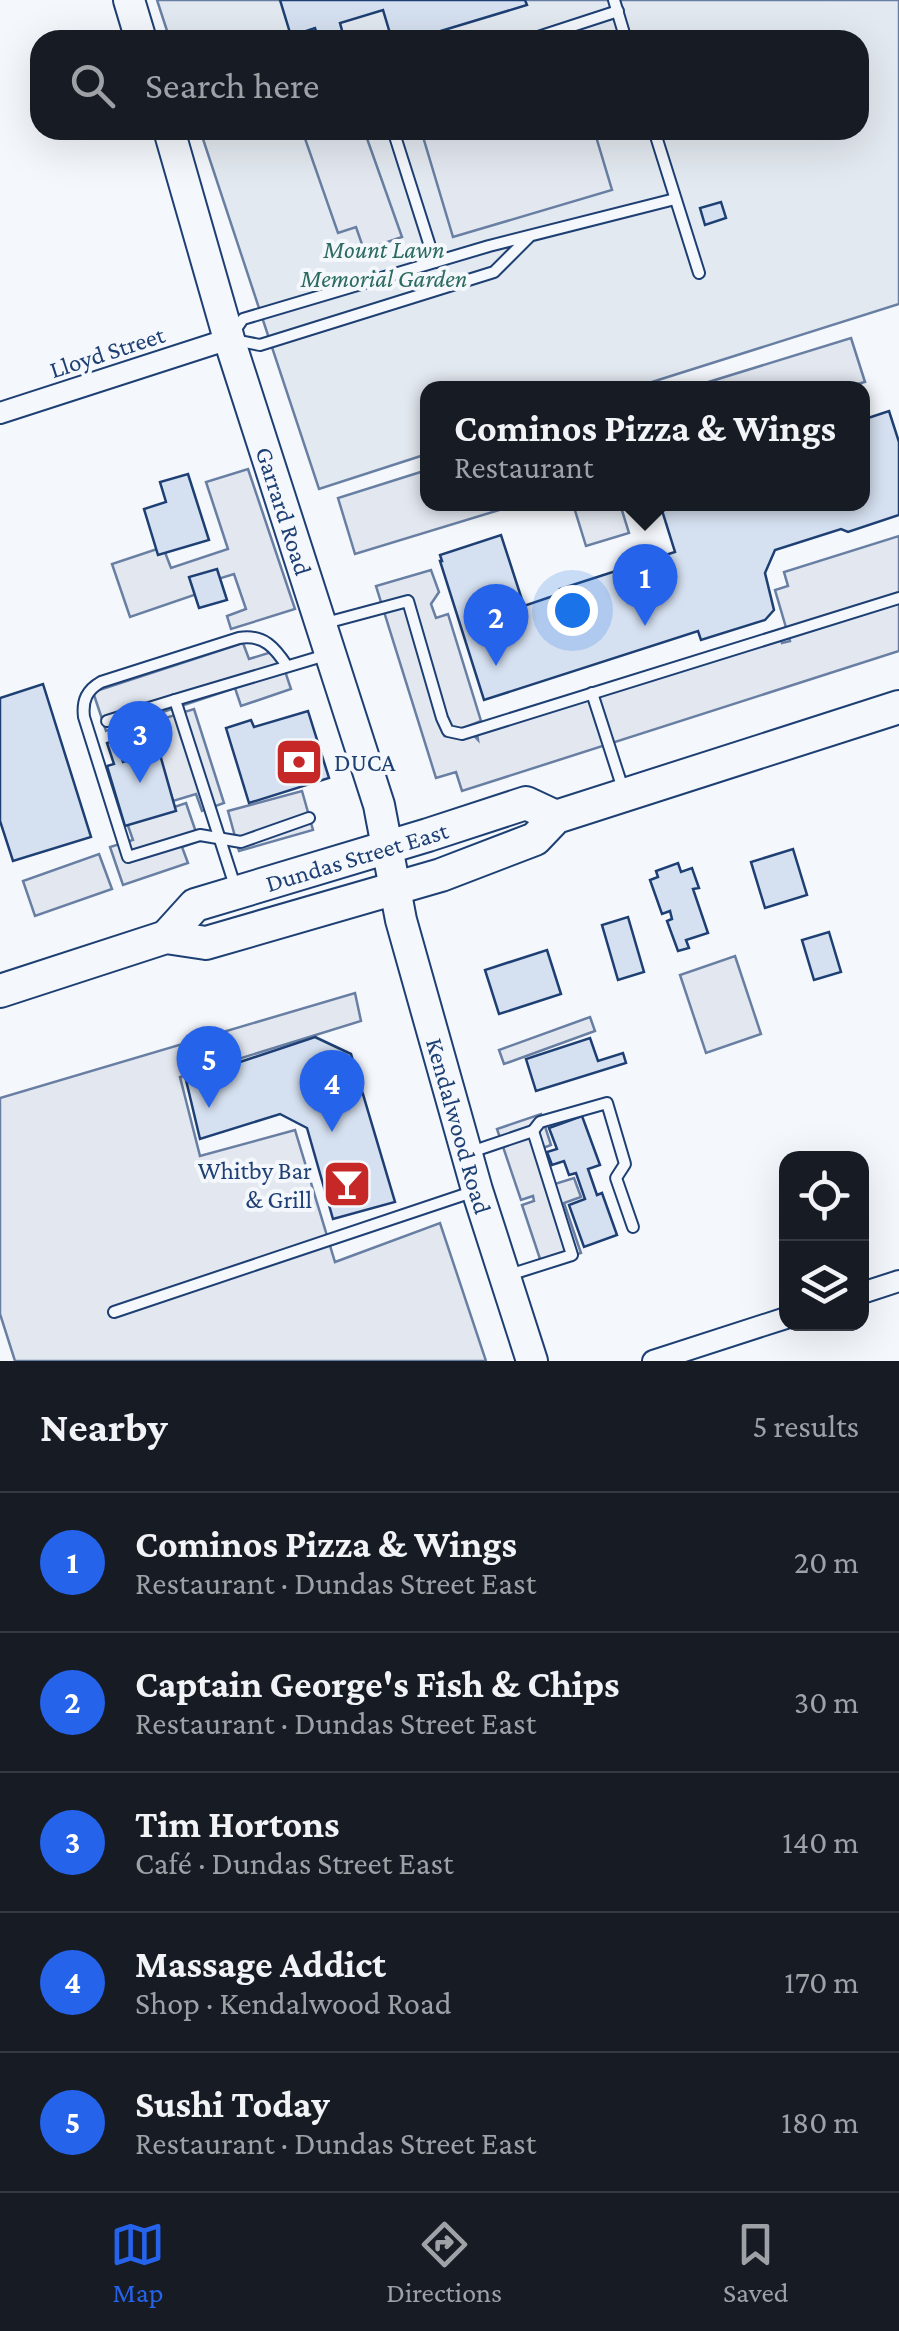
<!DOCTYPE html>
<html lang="en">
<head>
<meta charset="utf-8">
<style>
	body { margin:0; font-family:"Crimson Pro",serif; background:#242831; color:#f1f3f6 }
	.controls { position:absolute; right:30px; bottom:30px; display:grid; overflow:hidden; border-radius:20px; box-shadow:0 10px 40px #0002 }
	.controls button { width:90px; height:90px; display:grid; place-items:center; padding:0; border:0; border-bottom:2px solid #363941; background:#171b24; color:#f1f3f6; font:50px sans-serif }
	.you { position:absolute; left:572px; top:610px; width:35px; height:35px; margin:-25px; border:8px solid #fff; border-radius:50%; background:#1a73e8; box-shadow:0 0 0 15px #1a73e833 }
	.badge { display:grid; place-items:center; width:65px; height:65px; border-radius:50%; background:#2563eb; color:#fff; font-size:32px; font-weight:700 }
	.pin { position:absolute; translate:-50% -82px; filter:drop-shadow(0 2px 5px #0008) }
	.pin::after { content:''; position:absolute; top:52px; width:35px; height:30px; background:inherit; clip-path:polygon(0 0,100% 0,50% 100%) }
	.popup { position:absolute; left:420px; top:381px; width:450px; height:130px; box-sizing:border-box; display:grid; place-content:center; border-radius:20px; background:#171b24; filter:drop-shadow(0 2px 8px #0005); font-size:32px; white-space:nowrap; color:#9ea1a6 }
	.popup b { font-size:38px; color:#f1f3f6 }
	.popup::after { content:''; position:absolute; left:50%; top:100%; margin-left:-20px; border:20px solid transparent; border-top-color:#171b24 }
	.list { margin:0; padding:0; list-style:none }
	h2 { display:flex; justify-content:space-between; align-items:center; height:130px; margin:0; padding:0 40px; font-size:42px }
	h2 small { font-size:32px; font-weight:400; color:#9ea1a6 }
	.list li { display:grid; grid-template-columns:65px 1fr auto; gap:30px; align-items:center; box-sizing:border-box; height:140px; padding:0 40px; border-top:2px solid #363941 }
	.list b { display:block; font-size:38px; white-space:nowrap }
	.list p { margin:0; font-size:32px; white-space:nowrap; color:#9ea1a6 }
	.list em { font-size:32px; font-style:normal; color:#9ea1a6 }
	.icon { flex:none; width:55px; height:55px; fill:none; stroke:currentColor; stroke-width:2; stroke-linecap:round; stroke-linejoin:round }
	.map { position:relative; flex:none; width:899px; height:1361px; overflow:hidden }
	.search { position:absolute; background:#171b24; box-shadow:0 10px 40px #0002; left:30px; right:30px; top:30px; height:110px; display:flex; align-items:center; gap:25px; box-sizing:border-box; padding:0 35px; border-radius:30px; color:#9ea1a6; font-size:38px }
	.sheet { height:830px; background:#171b24 }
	nav { display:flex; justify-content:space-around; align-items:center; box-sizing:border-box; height:140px; border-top:2px solid #363941; background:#171b24; font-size:28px; color:#9ea1a6 }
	nav a { display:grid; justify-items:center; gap:5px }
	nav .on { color:#2563eb }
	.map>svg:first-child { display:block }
	.green { fill:#e3e9f0; stroke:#687fa3; stroke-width:2.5 }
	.parking { fill:#e3e8f0; stroke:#687fa3; stroke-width:2.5 }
	.building { fill:#d5e0f0; stroke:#1d3f73; stroke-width:2.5 }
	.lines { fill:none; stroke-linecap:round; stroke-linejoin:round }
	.lane-casing { stroke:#1d3f73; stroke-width:14 }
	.street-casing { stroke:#1d3f73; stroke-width:24 }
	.secondary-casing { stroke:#1d3f73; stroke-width:34 }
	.primary-casing { stroke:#1d3f73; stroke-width:36 }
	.lane { stroke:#f4f7fb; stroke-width:10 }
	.street { stroke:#f4f7fb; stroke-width:20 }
	.secondary { stroke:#f4f7fb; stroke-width:30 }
	.primary { stroke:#f4f7fb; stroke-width:32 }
	.labels { text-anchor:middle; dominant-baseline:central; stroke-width:8; stroke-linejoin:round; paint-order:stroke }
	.park-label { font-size:25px; font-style:italic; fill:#2c6c60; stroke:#f4f7fb }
	.street-label { font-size:25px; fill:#1d3f73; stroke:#f4f7fb }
	.poi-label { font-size:25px; fill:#1d3f73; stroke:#f4f7fb; text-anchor:start }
</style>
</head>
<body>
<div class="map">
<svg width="899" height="1361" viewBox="0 0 899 1361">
	<rect width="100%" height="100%" fill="#f4f7fb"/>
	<!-- green -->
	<path class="green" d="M157,0H899V304L633,388H428L427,454L319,489L200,130H859V40H170Z"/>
	<!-- parking -->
	<g class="parking">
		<path d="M302,130H364L402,237L364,250L356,227L338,233Z"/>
		<path d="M421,130H594L612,190L453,237Z"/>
		<path d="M851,338L865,382L843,388H689Z"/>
		<path d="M248,469L295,609L231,629L227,616L246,609L234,574L198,585L200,593L130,617L112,564L163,547L171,568L228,549L206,482Z"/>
		<path d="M427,470L428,504H519L355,554L338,498Z"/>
		<path d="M573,504H620L629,533L586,546Z"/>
		<path d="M899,536V651L462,791L456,772L436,778L376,586L431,570L439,592L431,604L436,618L448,614L481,721L466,727L478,740L476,727L778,630L782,643L790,641L775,590L788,586L784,572Z"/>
		<path d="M243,643L249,659L278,650L291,689L241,706L235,688L106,731L93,692Z"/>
		<path d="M194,709L224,803L202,811L196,794L173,801L154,741L165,738L159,720Z"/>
		<path d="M302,791L313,830L239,851L228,811Z"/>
		<path d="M186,803L199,841L182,847L188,863L123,885L110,847L133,840L127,823Z"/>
		<path d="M99,854L112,889L35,916L23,881Z"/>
		<path d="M735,956L761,1034L706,1053L680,975Z"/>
		<path d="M355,993L361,1021L180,1077L200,1156L295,1130L335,1262L440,1223L486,1361H15L0,1314V1098Z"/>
		<path d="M590,1017L595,1031L504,1064L499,1050Z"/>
		<path d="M541,1114L551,1145L543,1148L555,1184L574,1178L581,1197L564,1203L581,1253L542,1265L522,1205L534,1201L533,1196L521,1200L497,1129Z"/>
	</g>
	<!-- building -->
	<g class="building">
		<path d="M280,0H525L527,5L411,40H392L383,10L340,23L343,34L319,40L315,28L291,36Z"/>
		<path d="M721,202L726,218L705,225L700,208Z"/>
		<path d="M889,411L899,442V515L848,532L841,529L775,550L765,573L774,610L765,620L701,640L698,631L484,700L440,561H442L440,555L501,535L524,606L562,593L560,589L675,552L660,504H862V420Z"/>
		<path d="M188,474L209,540L158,555L144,509L166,502L160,482Z"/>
		<path d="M217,569L227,600L199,608L189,577Z"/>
		<path d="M43,684L91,837L13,861L0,821V698Z"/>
		<path d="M308,711L329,778L249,803L226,728L251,720L254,727Z"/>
		<path d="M116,740L123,762L159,751L176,811L125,826L107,766L114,764L107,743Z"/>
		<path d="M793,849L807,895L765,908L751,862Z"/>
		<path d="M678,863L681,872L692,868L699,888L693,889L708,933L686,940L689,948L678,951L667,921L672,919L670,911L662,914L650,880L658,877L656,871Z"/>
		<path d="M628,917L644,972L618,980L602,925Z"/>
		<path d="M829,932L841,972L814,980L802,940Z"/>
		<path d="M547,950L561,994L499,1014L485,970Z"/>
		<path d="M315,1037L351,1054L395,1202L333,1219L307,1128L280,1114L200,1139L186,1080Z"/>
		<path d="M590,1038L598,1061L623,1053L626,1063L536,1091L526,1059Z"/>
		<path d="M582,1116L600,1165L588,1169L597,1195L602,1193L617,1235L584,1247L569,1205L585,1199L576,1173L569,1175L564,1161L552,1165L547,1152L557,1149L549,1128Z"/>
	</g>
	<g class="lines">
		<!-- lane casing -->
		<g class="lane-casing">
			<g id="lane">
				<path d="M614,0L626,40"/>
				<path d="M529,40L618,11"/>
				<path d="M393,130L435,262"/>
				<path d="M654,130L699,273"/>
				<path d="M530,236L494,272L260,345L229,339L243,319L489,246L675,199"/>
				<path d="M322,624L408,601L442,718L448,731L462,734L899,598"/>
				<path d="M287,666C275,648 264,634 239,638L101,682C87,690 82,700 84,717L128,857L200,835L241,842L309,818"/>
				<path d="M592,693L623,789"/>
				<path d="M107,721L175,700"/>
				<path d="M235,886L175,700L326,655"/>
				<path d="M533,1131L540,1122L607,1103L625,1164L616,1178L633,1227"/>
				<path d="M468,1153L533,1131L572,1255L506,1276"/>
				<path d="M114,1312L472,1192"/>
			</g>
		</g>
		<!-- street casing -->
		<g class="street-casing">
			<g id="street">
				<path d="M0,413L229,339"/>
				<path d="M862,1293L899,1281"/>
				<path d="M653,1361L786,1318"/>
			</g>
		</g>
		<!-- secondary casing -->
		<g class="secondary-casing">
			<g id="secondary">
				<path d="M129,0L141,40"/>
				<path id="s1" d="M169,130L229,339L379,805L401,920L477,1190L532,1361"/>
			</g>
		</g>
		<!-- primary casing -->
		<g class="primary-casing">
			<g id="primary">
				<path id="s2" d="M166,937L195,905L428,835L526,803L556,817"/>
				<path d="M0,991L166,937L206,943L441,875L535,839L556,817L899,707"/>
			</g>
		</g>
		<!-- lane -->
		<use href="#lane" class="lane"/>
		<!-- street -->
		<use href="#street" class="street"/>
		<!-- secondary -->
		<use href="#secondary" class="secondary"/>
		<!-- primary -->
		<use href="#primary" class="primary"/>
	</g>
	<!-- icons -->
	<defs>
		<g id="bank-square" transform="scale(2.5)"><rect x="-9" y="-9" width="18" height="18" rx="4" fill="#c62828" stroke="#f4f7fb"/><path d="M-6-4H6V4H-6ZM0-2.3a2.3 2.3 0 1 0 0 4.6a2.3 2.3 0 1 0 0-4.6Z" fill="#fff"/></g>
		<g id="bar-square" transform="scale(2.5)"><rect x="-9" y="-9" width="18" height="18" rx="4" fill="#c62828" stroke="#f4f7fb"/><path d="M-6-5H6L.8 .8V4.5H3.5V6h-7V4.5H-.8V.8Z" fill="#fff"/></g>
	</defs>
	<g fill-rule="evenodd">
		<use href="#bank-square" x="299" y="762"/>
		<use href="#bar-square" x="347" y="1184"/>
	</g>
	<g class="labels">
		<!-- park labels -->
		<g class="park-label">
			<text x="384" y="249">Mount Lawn<tspan x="384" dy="29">Memorial Garden</tspan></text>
		</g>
		<!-- street labels -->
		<g class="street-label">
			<text transform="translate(107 352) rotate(-18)">Lloyd Street</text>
			<text stroke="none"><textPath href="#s1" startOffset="398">Garrard Road</textPath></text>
			<text stroke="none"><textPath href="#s2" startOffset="212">Dundas Street East</textPath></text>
			<text stroke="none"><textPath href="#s1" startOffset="1038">Kendalwood Road</textPath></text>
		</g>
		<!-- poi labels -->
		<g class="poi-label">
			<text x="334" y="762">DUCA</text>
			<text x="312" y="1170" text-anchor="end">Whitby Bar<tspan x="312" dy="29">&amp; Grill</tspan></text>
		</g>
	</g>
</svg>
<div class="controls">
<button><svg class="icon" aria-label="locate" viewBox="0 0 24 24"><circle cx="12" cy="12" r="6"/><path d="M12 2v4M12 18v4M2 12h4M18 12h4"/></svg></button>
<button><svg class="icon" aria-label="layers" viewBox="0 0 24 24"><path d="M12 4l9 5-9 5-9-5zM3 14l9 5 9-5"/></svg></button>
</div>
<div class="you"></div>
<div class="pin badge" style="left:645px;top:626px">1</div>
<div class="popup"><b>Cominos Pizza &amp; Wings</b>Restaurant</div>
<div class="pin badge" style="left:496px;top:666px">2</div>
<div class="pin badge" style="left:140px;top:783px">3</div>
<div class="pin badge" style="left:332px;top:1132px">4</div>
<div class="pin badge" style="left:209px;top:1108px">5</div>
<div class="search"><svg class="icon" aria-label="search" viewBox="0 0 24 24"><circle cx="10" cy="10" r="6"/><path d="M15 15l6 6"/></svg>Search here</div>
</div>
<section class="sheet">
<h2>Nearby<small>5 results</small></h2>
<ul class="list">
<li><span class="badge">1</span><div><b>Cominos Pizza &amp; Wings</b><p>Restaurant · Dundas Street East</p></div><em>20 m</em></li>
<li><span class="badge">2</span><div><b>Captain George's Fish &amp; Chips</b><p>Restaurant · Dundas Street East</p></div><em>30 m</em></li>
<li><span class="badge">3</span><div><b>Tim Hortons</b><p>Café · Dundas Street East</p></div><em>140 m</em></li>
<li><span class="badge">4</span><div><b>Massage Addict</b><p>Shop · Kendalwood Road</p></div><em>170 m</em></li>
<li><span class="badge">5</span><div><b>Sushi Today</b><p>Restaurant · Dundas Street East</p></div><em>180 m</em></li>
</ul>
</section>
<nav>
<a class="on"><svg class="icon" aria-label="map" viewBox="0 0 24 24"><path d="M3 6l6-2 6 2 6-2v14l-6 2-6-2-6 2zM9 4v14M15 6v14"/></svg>Map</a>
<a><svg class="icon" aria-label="directions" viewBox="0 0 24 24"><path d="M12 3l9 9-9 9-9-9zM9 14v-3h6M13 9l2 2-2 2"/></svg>Directions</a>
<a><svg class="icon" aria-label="saved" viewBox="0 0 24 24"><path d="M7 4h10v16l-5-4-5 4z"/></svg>Saved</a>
</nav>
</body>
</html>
